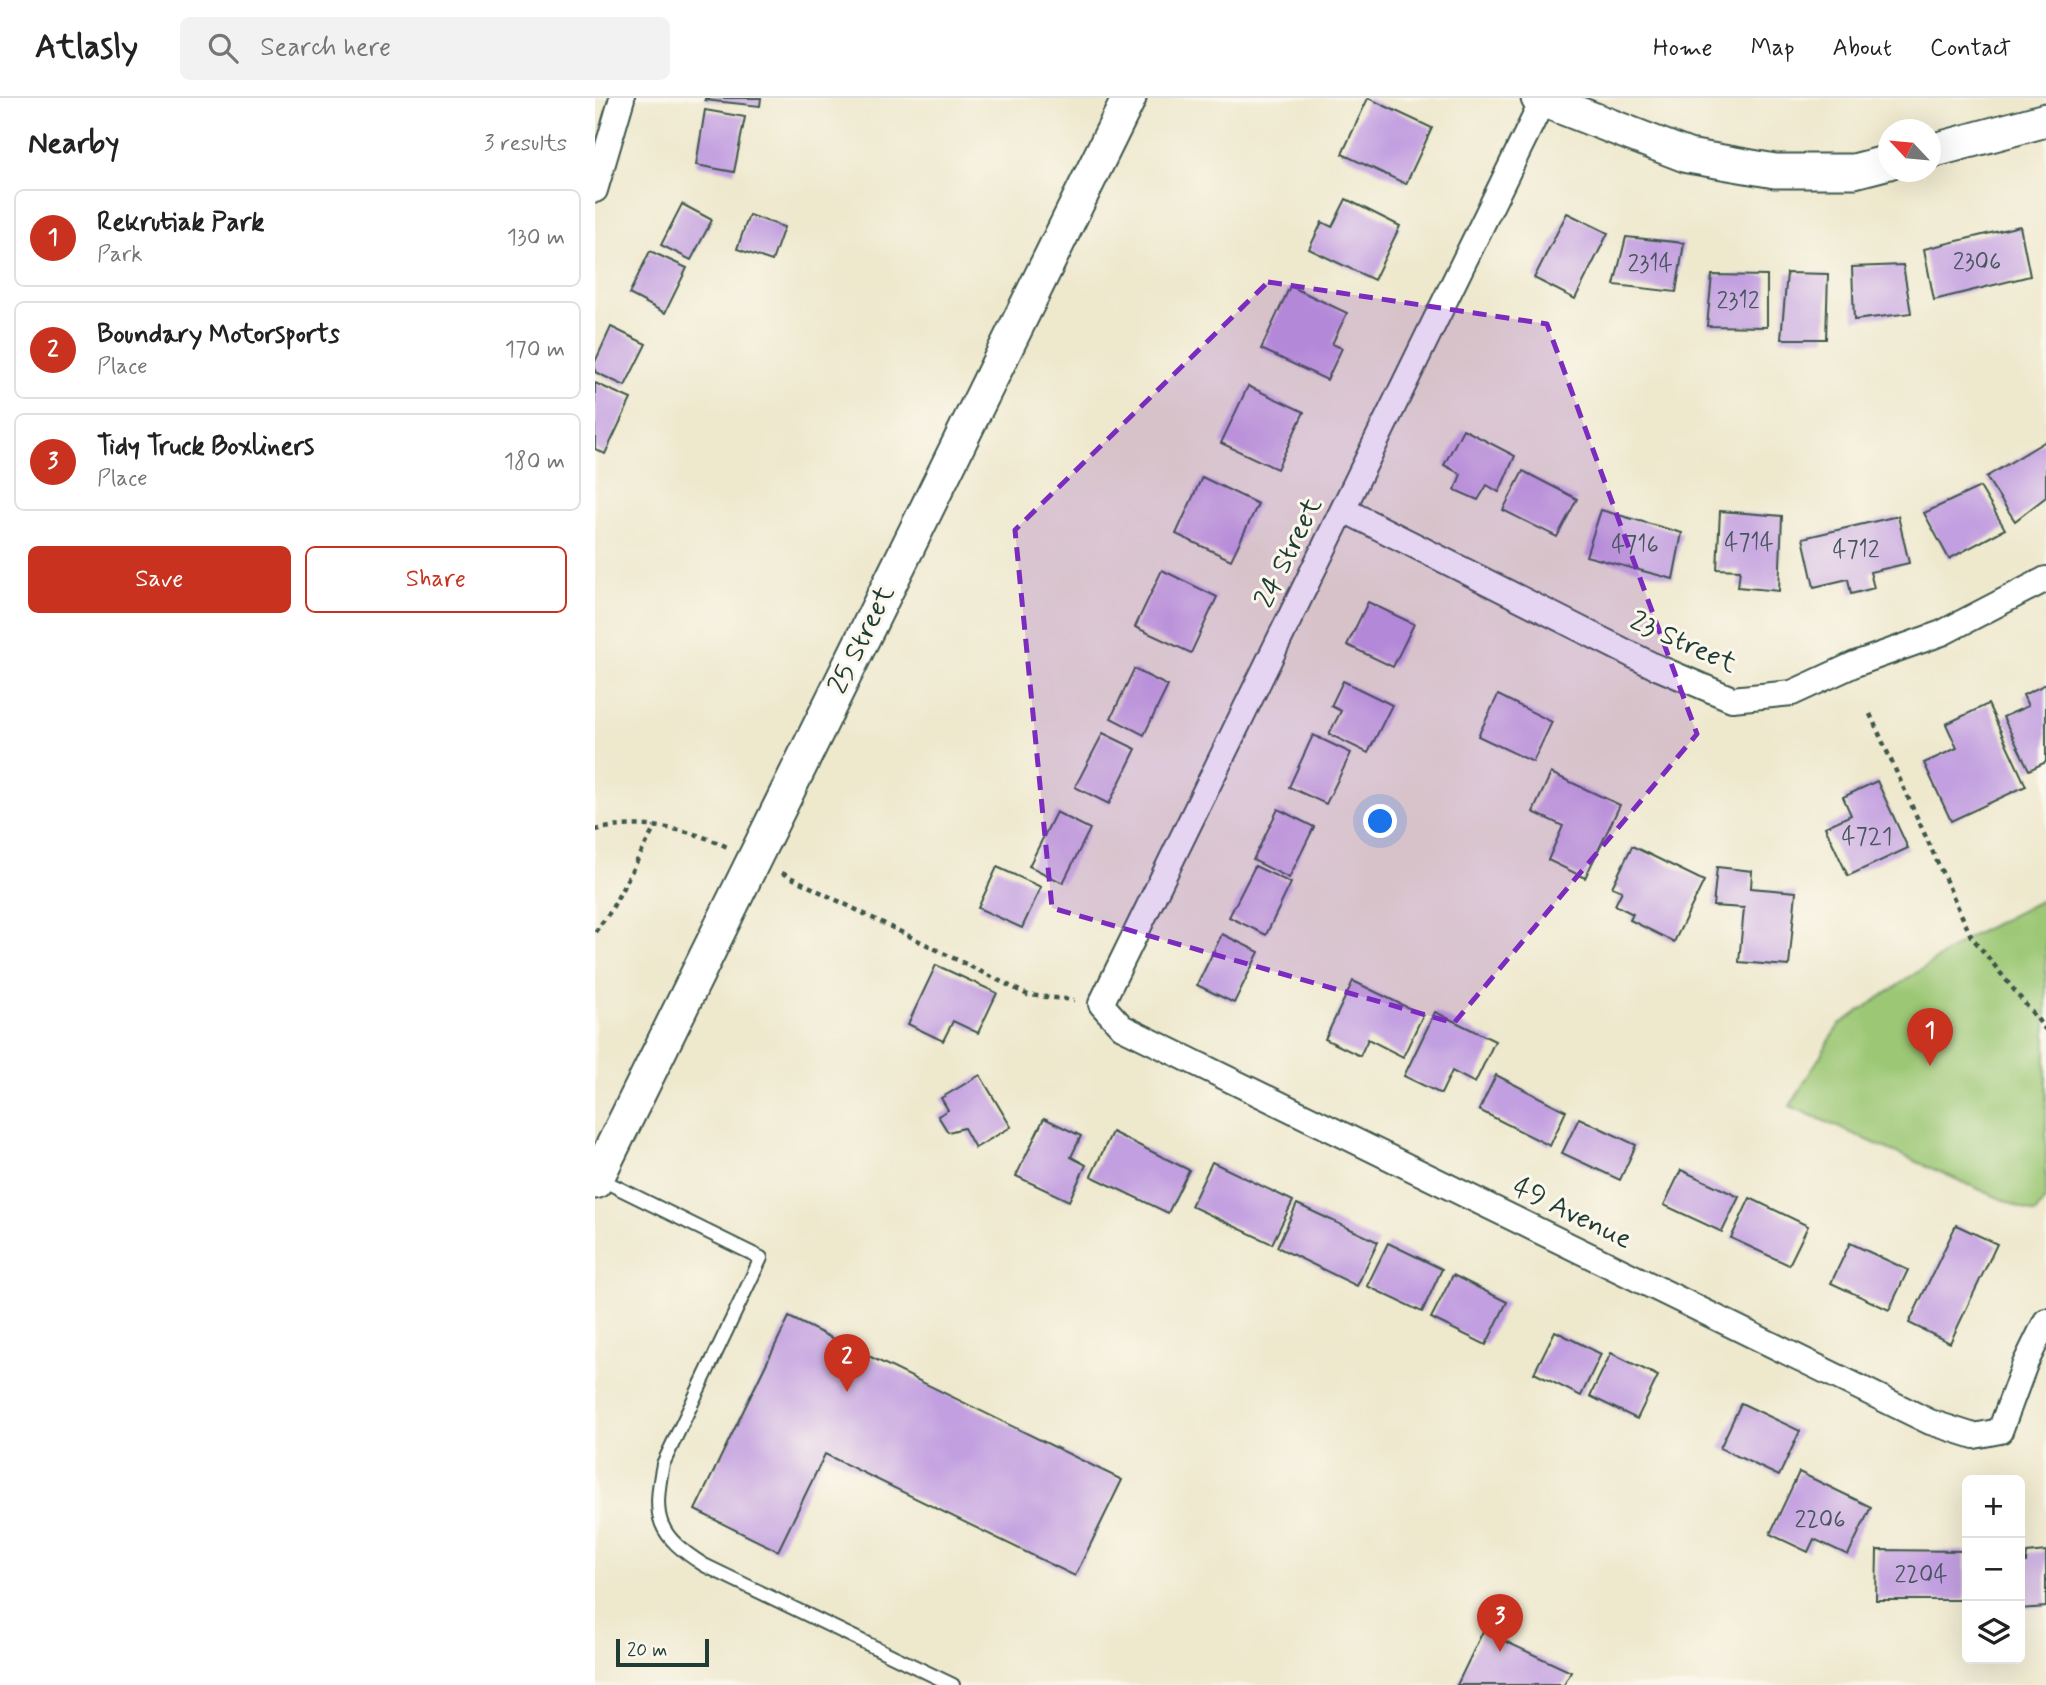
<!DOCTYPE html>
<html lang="en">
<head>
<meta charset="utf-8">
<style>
	body { margin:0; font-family:Mynerve,sans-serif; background:#f2f2f2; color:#222 }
	.controls { position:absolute; right:21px; bottom:21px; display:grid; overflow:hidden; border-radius:10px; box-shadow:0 7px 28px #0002 }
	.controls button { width:63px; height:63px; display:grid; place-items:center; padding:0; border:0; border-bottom:2px solid #e0e0e0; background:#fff; color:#222; font:35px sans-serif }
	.compass { position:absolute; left:1283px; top:21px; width:63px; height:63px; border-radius:50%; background:#fff; box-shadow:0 7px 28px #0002; rotate:296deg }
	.scale { position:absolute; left:21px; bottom:18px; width:93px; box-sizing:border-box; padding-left:7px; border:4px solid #1f3d34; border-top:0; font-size:19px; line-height:24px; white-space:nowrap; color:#1f3d34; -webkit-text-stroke:5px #fbf7ec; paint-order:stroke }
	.you { position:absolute; left:786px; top:724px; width:24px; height:24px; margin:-18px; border:5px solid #fff; border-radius:50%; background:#1a73e8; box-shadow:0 0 0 10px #1a73e833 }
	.badge { display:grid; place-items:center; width:46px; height:46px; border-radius:50%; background:#c8321e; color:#fff; font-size:23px; font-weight:700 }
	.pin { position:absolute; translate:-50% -58px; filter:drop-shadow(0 2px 4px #0008) }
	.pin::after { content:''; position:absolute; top:37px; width:24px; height:21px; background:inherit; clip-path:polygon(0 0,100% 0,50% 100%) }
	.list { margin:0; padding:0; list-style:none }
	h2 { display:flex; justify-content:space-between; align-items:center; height:91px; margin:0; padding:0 28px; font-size:30px }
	h2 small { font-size:23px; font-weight:400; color:#767676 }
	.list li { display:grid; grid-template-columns:46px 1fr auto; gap:21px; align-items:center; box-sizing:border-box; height:98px; margin:0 14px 14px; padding:0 14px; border:2px solid #e0e0e0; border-radius:10px }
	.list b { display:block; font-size:26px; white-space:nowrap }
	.list p { margin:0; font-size:23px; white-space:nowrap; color:#767676 }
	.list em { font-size:23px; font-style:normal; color:#767676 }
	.actions { display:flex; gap:14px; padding:21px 28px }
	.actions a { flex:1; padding:16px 0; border:2px solid #c8321e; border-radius:10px; text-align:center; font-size:24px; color:#c8321e }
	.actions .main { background:#c8321e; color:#fff }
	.icon { flex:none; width:38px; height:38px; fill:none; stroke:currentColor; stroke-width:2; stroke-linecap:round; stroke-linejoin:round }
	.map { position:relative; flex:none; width:1451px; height:1587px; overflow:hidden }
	header { display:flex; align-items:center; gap:42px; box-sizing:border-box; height:98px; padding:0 35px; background:#fff; border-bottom:2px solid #e0e0e0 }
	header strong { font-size:33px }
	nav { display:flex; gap:38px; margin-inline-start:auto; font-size:24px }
	.search { width:490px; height:63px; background:#f2f2f2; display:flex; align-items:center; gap:18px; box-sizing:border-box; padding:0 24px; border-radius:10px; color:#767676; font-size:26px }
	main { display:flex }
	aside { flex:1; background:#fff }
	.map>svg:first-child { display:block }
	.green { fill:#9cc774; stroke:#5e8254; stroke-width:2 }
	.building { fill:#c29fe0 }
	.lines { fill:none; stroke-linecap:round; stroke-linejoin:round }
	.lane-casing { stroke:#3e574b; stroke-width:16 }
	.street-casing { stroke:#3e574b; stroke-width:28 }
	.secondary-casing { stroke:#3e574b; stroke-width:37 }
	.path { stroke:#3e574b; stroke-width:4.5; stroke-dasharray:5 5; stroke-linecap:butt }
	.lane { stroke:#fff; stroke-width:12 }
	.street { stroke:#fff; stroke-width:24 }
	.secondary { stroke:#fff; stroke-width:33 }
	.marked { fill:#7b2cbf; fill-opacity:0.2; stroke:#7b2cbf; stroke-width:5; stroke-dasharray:14 9; stroke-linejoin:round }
	.labels { text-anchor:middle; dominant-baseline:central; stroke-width:6; stroke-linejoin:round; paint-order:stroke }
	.number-label { font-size:24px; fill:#48565f }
	.street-label { font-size:28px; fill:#1f3d34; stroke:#fbf7ec }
</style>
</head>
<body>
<header>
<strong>Atlasly</strong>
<div class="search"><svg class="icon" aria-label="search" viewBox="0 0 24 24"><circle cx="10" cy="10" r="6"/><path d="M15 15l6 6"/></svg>Search here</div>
<nav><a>Home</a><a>Map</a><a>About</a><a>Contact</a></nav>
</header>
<main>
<aside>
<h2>Nearby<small>3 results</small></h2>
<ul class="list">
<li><span class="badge">1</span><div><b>Rekrutiak Park</b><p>Park</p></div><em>130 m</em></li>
<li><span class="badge">2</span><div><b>Boundary Motorsports</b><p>Place</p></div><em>170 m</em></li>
<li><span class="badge">3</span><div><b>Tidy Truck Boxliners</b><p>Place</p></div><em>180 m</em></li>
</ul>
<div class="actions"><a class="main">Save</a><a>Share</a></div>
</aside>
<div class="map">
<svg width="1451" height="1587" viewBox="0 0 1451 1587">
	<rect width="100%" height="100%" fill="#fbf7ec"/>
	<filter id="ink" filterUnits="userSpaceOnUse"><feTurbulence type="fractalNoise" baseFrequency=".0143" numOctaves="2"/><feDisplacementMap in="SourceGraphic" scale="14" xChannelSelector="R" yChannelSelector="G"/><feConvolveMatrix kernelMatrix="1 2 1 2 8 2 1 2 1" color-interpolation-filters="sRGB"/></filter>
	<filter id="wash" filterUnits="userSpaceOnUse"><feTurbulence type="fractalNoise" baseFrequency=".00686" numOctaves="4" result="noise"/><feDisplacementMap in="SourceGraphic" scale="28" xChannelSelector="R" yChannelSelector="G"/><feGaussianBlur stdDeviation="1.57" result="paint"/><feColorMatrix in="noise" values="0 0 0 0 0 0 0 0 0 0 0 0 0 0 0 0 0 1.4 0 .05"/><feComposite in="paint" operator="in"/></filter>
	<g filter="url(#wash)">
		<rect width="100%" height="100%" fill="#eee8cd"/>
		<!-- green -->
		<path class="green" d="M1451,800V1100L1440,1116L1195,1008L1244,927L1376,838Z"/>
		<g id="blocks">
			<!-- building -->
			<g class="building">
				<path d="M110,0H166L165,8L110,2Z"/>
				<path d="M773,0L837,30L811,86L747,56Z"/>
				<path d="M110,12L150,19L139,74L101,67Z"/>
				<path d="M751,101L805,128L779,182L714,151L727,124L737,129Z"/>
				<path d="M87,106L117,122L96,162L66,147Z"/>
				<path d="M972,115L1013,135L980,201L939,180Z"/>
				<path d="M154,117L189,129L177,163L142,151Z"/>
				<path d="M1425,128L1435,178L1339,202L1329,151Z"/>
				<path d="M1031,139L1089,145L1081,194L1019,187Z"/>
				<path d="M55,153L92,170L70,215L34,196Z"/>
				<path d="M1308,167L1316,215L1259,222L1257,169Z"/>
				<path d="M1192,175L1233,176L1231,241H1186Z"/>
				<path d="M1117,177L1172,178V229L1112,228Z"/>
				<path d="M695,188L752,215L737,246L747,250L732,282L666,251Z"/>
				<path d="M16,229L51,246L30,288L0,274V264Z"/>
				<path d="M0,285L36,301L10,356L0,351Z"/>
				<path d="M653,288L709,314L682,371L626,345Z"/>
				<path d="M868,331L920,358L904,394L892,387L883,402L860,392L866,376L849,367Z"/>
				<path d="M1451,343V399L1420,423L1391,379Z"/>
				<path d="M928,373L982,401L962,439L908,412Z"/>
				<path d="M607,379L663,406L636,462L581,436Z"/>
				<path d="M1385,389L1410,431L1354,461L1329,415Z"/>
				<path d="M1006,412L1087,435L1078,481L991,458Z"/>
				<path d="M1125,413L1187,418L1184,493L1143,489L1145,472L1122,471Z"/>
				<path d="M1303,418L1314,465L1275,474L1279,490L1256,496L1253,481L1219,489L1208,440Z"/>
				<path d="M567,472L622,499L596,555L540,529Z"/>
				<path d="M773,504L819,526L798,569L752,547Z"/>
				<path d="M539,571L573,588L549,637L516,620Z"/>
				<path d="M748,583L797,607L773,655L734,636L746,613L736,608Z"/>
				<path d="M1451,586V664L1434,672L1408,619L1433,608L1428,597Z"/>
				<path d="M903,597L957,624L938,664L883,638Z"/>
				<path d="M1393,606L1431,688L1356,723L1329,665L1362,650L1351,626Z"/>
				<path d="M508,635L541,651L514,706L480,689Z"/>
				<path d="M718,637L756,655L731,706L694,689Z"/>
				<path d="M956,675L1025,707L990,780L953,762L968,728L938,714Z"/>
				<path d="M1282,683L1313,750L1253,778L1230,729L1256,717L1248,699Z"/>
				<path d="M683,711L719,729L694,780L658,762Z"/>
				<path d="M461,714L495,731L468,785L434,768Z"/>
				<path d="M1037,748L1109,783L1079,844L1035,822L1038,816L1020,807L1027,793L1017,789Z"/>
				<path d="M660,768L696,785L671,837L634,819Z"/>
				<path d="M402,769L446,789L427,830L383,810Z"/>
				<path d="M1122,769L1157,773L1156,790L1201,794L1194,868L1144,864L1149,810L1118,808Z"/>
				<path d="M627,836L664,854L639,905L602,887Z"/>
				<path d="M341,867L402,895L383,935L358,923L348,943L313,926Z"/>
				<path d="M758,883L828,917L808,959L773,941L765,958L730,941Z"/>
				<path d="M840,914L900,943L880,985L857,973L846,996L809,978Z"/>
				<path d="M385,977L416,1029L380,1050L369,1030L353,1034L343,1018L353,1012L346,1000Z"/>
				<path d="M901,977L971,1013L955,1048L884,1012Z"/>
				<path d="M449,1020L486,1038L476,1059L491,1067L474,1103L421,1078Z"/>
				<path d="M984,1020L1041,1047L1025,1082L967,1055Z"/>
				<path d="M517,1034L594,1072L573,1115L496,1078Z"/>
				<path d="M617,1064L698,1103L677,1146L596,1108Z"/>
				<path d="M1086,1072L1144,1099L1127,1134L1069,1107Z"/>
				<path d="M1155,1100L1213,1128L1194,1167L1136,1140Z"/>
				<path d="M702,1106L783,1144L762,1188L682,1149Z"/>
				<path d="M1361,1127L1402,1146L1355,1245L1314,1225Z"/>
				<path d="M793,1145L847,1171L827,1214L772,1188Z"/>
				<path d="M1255,1145L1313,1172L1294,1212L1236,1185Z"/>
				<path d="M858,1177L912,1204L891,1247L836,1220Z"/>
				<path d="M194,1219L527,1382L480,1478L230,1356L183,1453L100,1412Z"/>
				<path d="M960,1233L1006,1256L986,1298L939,1275Z"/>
				<path d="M1016,1255L1063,1278L1042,1321L995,1298Z"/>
				<path d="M1146,1305L1205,1333L1184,1378L1125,1350Z"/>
				<path d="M1204,1374L1276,1409L1253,1457L1219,1441L1213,1454L1175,1436Z"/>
				<path d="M1282,1452L1370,1453V1502H1281Z"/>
				<path d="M1451,1453V1509L1425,1511V1464H1431L1432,1455Z"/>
				<path d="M888,1533L976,1574L969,1587H862Z"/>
			</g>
		</g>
	</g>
	<g filter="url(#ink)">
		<use href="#blocks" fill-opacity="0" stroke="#3e574b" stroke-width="2"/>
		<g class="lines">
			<!-- lane casing -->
			<g class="lane-casing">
				<path id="lane" d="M3,1080L166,1160L68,1366C57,1421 62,1437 109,1467L358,1587"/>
			</g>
			<!-- street casing -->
			<g class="street-casing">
				<g id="street">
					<path d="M948,2L506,906L527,929L1335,1324L1379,1338L1405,1333L1430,1266L1451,1223"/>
					<path d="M0,92L27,0"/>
					<path d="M749,412L1057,567L1137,601L1197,595L1260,566L1347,535L1451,481"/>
				</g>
			</g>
			<!-- secondary casing -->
			<g class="secondary-casing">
				<g id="secondary">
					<path d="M943,0L1093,58L1180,73H1259L1294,64"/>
					<path d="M1336,53L1451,22"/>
					<path d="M0,1084L534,0"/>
				</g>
			</g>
			<!-- path -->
			<g class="path">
				<path d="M1275,616L1376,838L1451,932"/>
				<path d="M0,732C44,722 92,729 132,749"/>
				<path d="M187,775L433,897L479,902"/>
				<path d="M0,834L15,814L60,729"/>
			</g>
			<!-- lane -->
			<use href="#lane" class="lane"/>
			<!-- street -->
			<use href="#street" class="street"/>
			<!-- secondary -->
			<use href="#secondary" class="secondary"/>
		</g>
	</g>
	<!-- marked area -->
	<path class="marked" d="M673,184L952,226L1102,636L859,925L457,810L420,432Z"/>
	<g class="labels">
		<!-- number labels -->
		<g class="number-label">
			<text x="1382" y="164">2306</text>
			<text x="1055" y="166">2314</text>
			<text x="1143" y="203">2312</text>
			<text x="1154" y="445">4714</text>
			<text x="1040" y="447">4716</text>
			<text x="1261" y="452">4712</text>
			<text x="1272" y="739">4721</text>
			<text x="1225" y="1422">2206</text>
			<text x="1326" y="1477">2204</text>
		</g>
		<!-- street labels -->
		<g class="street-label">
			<text transform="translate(694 455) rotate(-64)">24 Street</text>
			<text transform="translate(267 542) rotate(-64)">25 Street</text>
			<text transform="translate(1088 545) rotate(24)">23 Street</text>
			<text transform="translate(977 1116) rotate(26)">49 Avenue</text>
		</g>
	</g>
</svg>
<div class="controls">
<button>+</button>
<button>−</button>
<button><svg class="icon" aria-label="layers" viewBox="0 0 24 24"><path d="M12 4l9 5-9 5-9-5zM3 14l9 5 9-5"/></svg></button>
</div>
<svg class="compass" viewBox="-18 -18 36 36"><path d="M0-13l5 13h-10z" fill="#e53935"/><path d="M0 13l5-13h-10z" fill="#767676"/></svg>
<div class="scale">20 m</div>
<div class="you"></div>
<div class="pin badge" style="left:1335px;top:968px">1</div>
<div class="pin badge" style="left:252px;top:1294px">2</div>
<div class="pin badge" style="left:905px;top:1554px">3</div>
</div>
</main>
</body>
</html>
